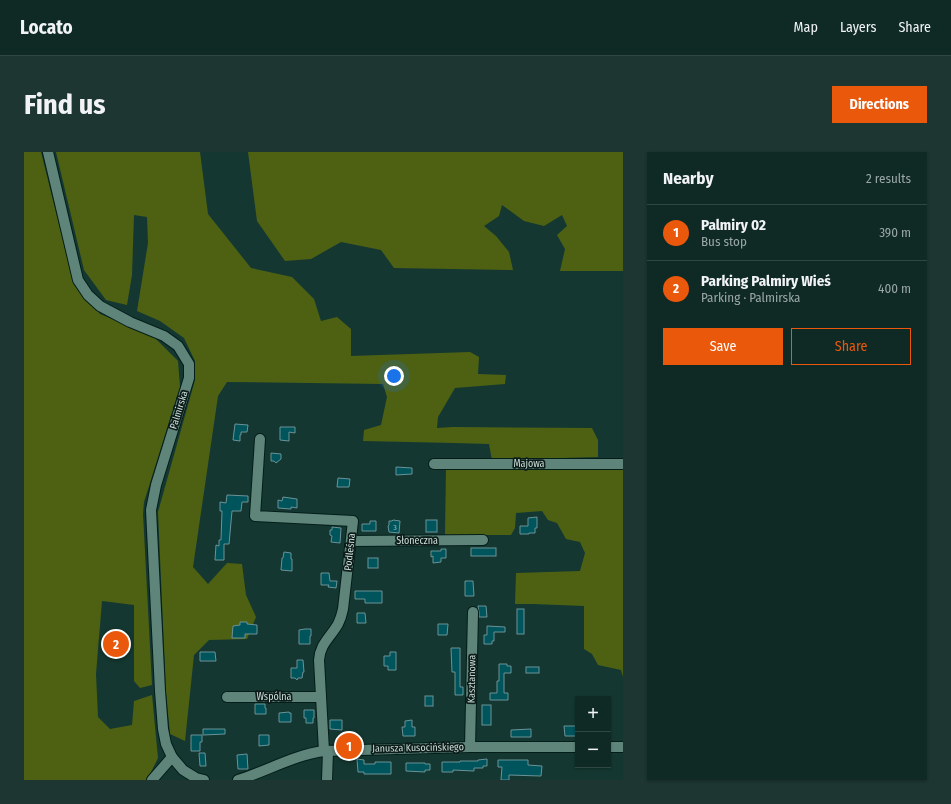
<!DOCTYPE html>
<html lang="en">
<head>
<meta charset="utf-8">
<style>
	body { margin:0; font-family:"Fira Sans Condensed",sans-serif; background:#1d3632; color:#f1f3f6 }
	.controls { position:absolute; right:12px; bottom:12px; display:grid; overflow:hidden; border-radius:0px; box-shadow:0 1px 3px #0004 }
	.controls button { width:36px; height:36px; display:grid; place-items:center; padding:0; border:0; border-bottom:1px solid #2f4642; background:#0f2a25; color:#f1f3f6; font:20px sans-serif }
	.you { position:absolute; left:370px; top:224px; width:14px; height:14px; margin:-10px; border:3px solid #fff; border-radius:50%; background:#1a73e8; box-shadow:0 0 0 6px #1a73e833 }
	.badge { display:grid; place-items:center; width:26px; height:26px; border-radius:50%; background:#ea580c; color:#fff; font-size:13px; font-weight:700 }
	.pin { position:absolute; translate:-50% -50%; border:2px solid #fff; box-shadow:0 1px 4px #0006 }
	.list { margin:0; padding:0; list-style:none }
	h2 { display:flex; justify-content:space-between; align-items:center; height:52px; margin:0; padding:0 16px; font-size:17px }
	h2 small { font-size:13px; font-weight:400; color:#9ba7a7 }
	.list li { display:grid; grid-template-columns:26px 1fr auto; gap:12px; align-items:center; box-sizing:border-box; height:56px; padding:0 16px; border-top:1px solid #2f4642 }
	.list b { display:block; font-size:15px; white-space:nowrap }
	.list p { margin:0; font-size:13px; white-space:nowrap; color:#9ba7a7 }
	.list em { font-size:13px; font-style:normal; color:#9ba7a7 }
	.actions { display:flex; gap:8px; padding:12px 16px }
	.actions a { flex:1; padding:9px 0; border:1px solid #ea580c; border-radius:0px; text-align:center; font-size:14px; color:#ea580c }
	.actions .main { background:#ea580c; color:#fff }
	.map { position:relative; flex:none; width:599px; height:628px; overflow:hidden; border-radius:0px }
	header { display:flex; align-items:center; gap:24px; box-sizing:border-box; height:56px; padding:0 20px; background:#0f2a25; border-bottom:1px solid #2f4642 }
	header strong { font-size:19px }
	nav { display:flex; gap:22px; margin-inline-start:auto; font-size:14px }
	.intro { display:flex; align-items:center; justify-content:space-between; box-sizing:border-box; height:96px; padding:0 24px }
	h1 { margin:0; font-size:28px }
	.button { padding:10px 18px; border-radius:0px; background:#ea580c; color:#fff; font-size:14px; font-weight:700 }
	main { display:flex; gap:24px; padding:0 24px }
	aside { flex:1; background:#0f2a25; border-radius:0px; box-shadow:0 1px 3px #0004 }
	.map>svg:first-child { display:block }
	.green { fill:#4e6113 }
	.building { fill:#00545c; stroke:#6b9297 }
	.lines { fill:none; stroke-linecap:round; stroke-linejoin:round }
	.minor-casing { stroke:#031e19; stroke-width:12 }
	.minor { stroke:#5f857b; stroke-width:10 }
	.labels { text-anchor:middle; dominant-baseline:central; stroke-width:3.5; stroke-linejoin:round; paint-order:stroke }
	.number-label { font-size:8px; fill:#98bcba }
	.street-label { font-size:10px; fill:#cbded9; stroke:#0d1c19 }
</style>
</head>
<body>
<header>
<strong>Locato</strong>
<nav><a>Map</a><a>Layers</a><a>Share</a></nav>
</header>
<div class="intro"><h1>Find us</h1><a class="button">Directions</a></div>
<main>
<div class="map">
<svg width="599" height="628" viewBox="0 0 599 628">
	<rect width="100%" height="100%" fill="#143831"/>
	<!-- green -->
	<g class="green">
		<path d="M0,0H17L50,133L76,162L129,184L154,209L156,235L120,350L119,362L128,533L116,536L110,529V453L78,449L72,522L74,565L86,577L108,573L110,549L128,543L134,606L123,628H0Z"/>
		<path d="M32,0H176L184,62L227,116L268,125L290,147L297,169L313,165L327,177V204L446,200L455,205L454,222L482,223L481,232L431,236L414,265L413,276L429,275L568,276L574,288V305L468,308L465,292L430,291L339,289L340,278L357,273L363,245L359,232L203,230L194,244L169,415L184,432L203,411L218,412L222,443L232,465L223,487L185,488L170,503L161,589L146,582L142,540L134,360L171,228V209L160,186L136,169L113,159L124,91L123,65L110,63L108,123L103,153L82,148L60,118Z"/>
		<path d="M224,0H599V119H536L541,97L533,83L543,74L538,63L520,74L500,69L478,53L475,64L460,74L472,84L485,100L489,118L370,116L357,98L317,90L287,107L261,109L233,69Z"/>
		<path d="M422,315L599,316V525L597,518L574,513L568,502L560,497V454L509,452H491L492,421L556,419L561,401L556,390L542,387L533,371L524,368L518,359L492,361L491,376L487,383H421Z"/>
	</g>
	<!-- building -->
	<g class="building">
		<path d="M211,272L224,273L223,280H217V283H216V289L209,288Z"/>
		<path d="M256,275H271V281L265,280V289L256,288Z"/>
		<path d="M247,301L257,302V307L252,311L250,309H247Z"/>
		<path d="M372,315L388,316V322L372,323Z"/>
		<path d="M314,326L326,327L325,335H313Z"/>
		<path d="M203,343L224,344V350H218L217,359H208L205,392H200V408H191L192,393L195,394V388H197L198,359H196V350L202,351Z"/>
		<path d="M259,345L273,347V356L267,355V357L254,356V348L258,349Z"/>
		<path d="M513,365V376H511V381H505V382H496V374H504V366Z"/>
		<path d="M369,368L376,369L375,381L365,380L364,374L365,373V369H368Z"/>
		<rect x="402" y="368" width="11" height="12"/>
		<path d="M346,369H352V379H338V372H346Z"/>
		<path d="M308,375L317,376L316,391L307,390L308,384L306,383V378H308Z"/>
		<rect x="447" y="396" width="25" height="8"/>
		<path d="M417,397H422V406H417V410L409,411V404L407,405V399H417Z"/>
		<path d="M260,400L267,401V407H268V419L257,418L258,406H259Z"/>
		<rect x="344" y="406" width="10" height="10"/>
		<path d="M297,421H305L306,429H313L312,436L304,435L305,433H297Z"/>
		<path d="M441,429H449L450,444H441Z"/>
		<path d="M331,439H358V451H341V447H331Z"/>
		<path d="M454,454H462L463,465H455V460Z"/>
		<rect x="493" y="457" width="7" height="25"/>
		<path d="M333,461H341L342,471H333Z"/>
		<path d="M216,470H223V472L233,473V482H221V486H208L209,474L216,473Z"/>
		<path d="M414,472H424L423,483H414Z"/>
		<path d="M463,474L481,475V480H470V489H468V492H460V483H463Z"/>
		<path d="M281,477H287V484H286V492H275V478Z"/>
		<path d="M427,496H436V535H439V543H431V520H428Z"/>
		<path d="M176,500H191L192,509H176Z"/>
		<path d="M366,500H372V518H364V514H360V504H366Z"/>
		<path d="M273,508H279L280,520H279L278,526H274L273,528L271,526H267V516H273Z"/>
		<path d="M475,512H483V514H487V521H480V541H484V548H466V541H473V529H475Z"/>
		<rect x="502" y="515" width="13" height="6"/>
		<rect x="401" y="544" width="8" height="10"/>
		<path d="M231,552H241V556H242V562H231Z"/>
		<rect x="458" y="553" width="9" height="20"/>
		<path d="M280,558H290V566H289V571H282V566H280Z"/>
		<path d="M265,560V561H267V570H255V561Z"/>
		<path d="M306,568H318V578L306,577Z"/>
		<path d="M388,568V575H391V584H379L378,575H381V569Z"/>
		<path d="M540,574H553V584H541Z"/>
		<path d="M179,577H201V582L179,583Z"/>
		<path d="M507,577V585H487V578Z"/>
		<path d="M167,583H178V590H176V599H167Z"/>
		<path d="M235,583H245V593L235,594Z"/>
		<path d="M175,601H181L182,614H176Z"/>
		<path d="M223,602L224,617H214L213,603Z"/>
		<path d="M333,607L340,608V612H351V610H367V622H340V620H334Z"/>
		<path d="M463,607V614H459V616H450V619L429,618V620H418V610H436V609H454V608Z"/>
		<path d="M474,608H504V613L518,614L517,624L485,623V628H477L478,615H474Z"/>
		<path d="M382,611H401V612H406V618H401V620L382,619Z"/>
	</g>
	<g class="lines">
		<!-- minor casing -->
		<g class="minor-casing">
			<g id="minor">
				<path d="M24,0L54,128L64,143L76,154L106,170L140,184L154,194L165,212V226L132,333L127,358L136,539L139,577L142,592L148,605L159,618L172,626L180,628"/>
				<path d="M236,287L231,364L329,369L319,457C318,462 316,468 314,472C306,486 296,492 295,508L300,599"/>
				<path d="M410,312H599"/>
				<path d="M327,389L459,388"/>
				<path d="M203,545H297"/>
				<path d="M446,595L449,460"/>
				<path d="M584,595H599"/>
				<path d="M128,628L148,605"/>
				<path d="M214,628C243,619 270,603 300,599L446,595H554"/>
				<path d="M303,628L304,599"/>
			</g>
		</g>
		<!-- minor -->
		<use href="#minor" class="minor"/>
	</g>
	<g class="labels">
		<!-- number labels -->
		<g class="number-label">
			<text x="371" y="375">3</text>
		</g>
		<!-- street labels -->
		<g class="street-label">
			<text transform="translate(155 258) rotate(-73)">Palmirska</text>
			<text x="505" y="312">Majowa</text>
			<text x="393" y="389">Słoneczna</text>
			<text transform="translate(326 400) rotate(-84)">Podleśna</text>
			<text transform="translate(448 527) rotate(-89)">Kasztanowa</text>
			<text x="250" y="545">Wspólna</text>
			<text transform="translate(394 596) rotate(-1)">Janusza Kusocińskiego</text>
		</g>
	</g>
</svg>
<div class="controls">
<button>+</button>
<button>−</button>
</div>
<div class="you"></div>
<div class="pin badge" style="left:325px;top:594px">1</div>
<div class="pin badge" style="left:92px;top:492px">2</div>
</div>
<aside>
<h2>Nearby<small>2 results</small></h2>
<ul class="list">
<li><span class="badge">1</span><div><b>Palmiry 02</b><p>Bus stop</p></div><em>390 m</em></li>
<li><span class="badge">2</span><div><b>Parking Palmiry Wieś</b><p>Parking · Palmirska</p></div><em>400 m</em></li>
</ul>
<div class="actions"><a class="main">Save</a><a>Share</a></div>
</aside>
</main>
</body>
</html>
